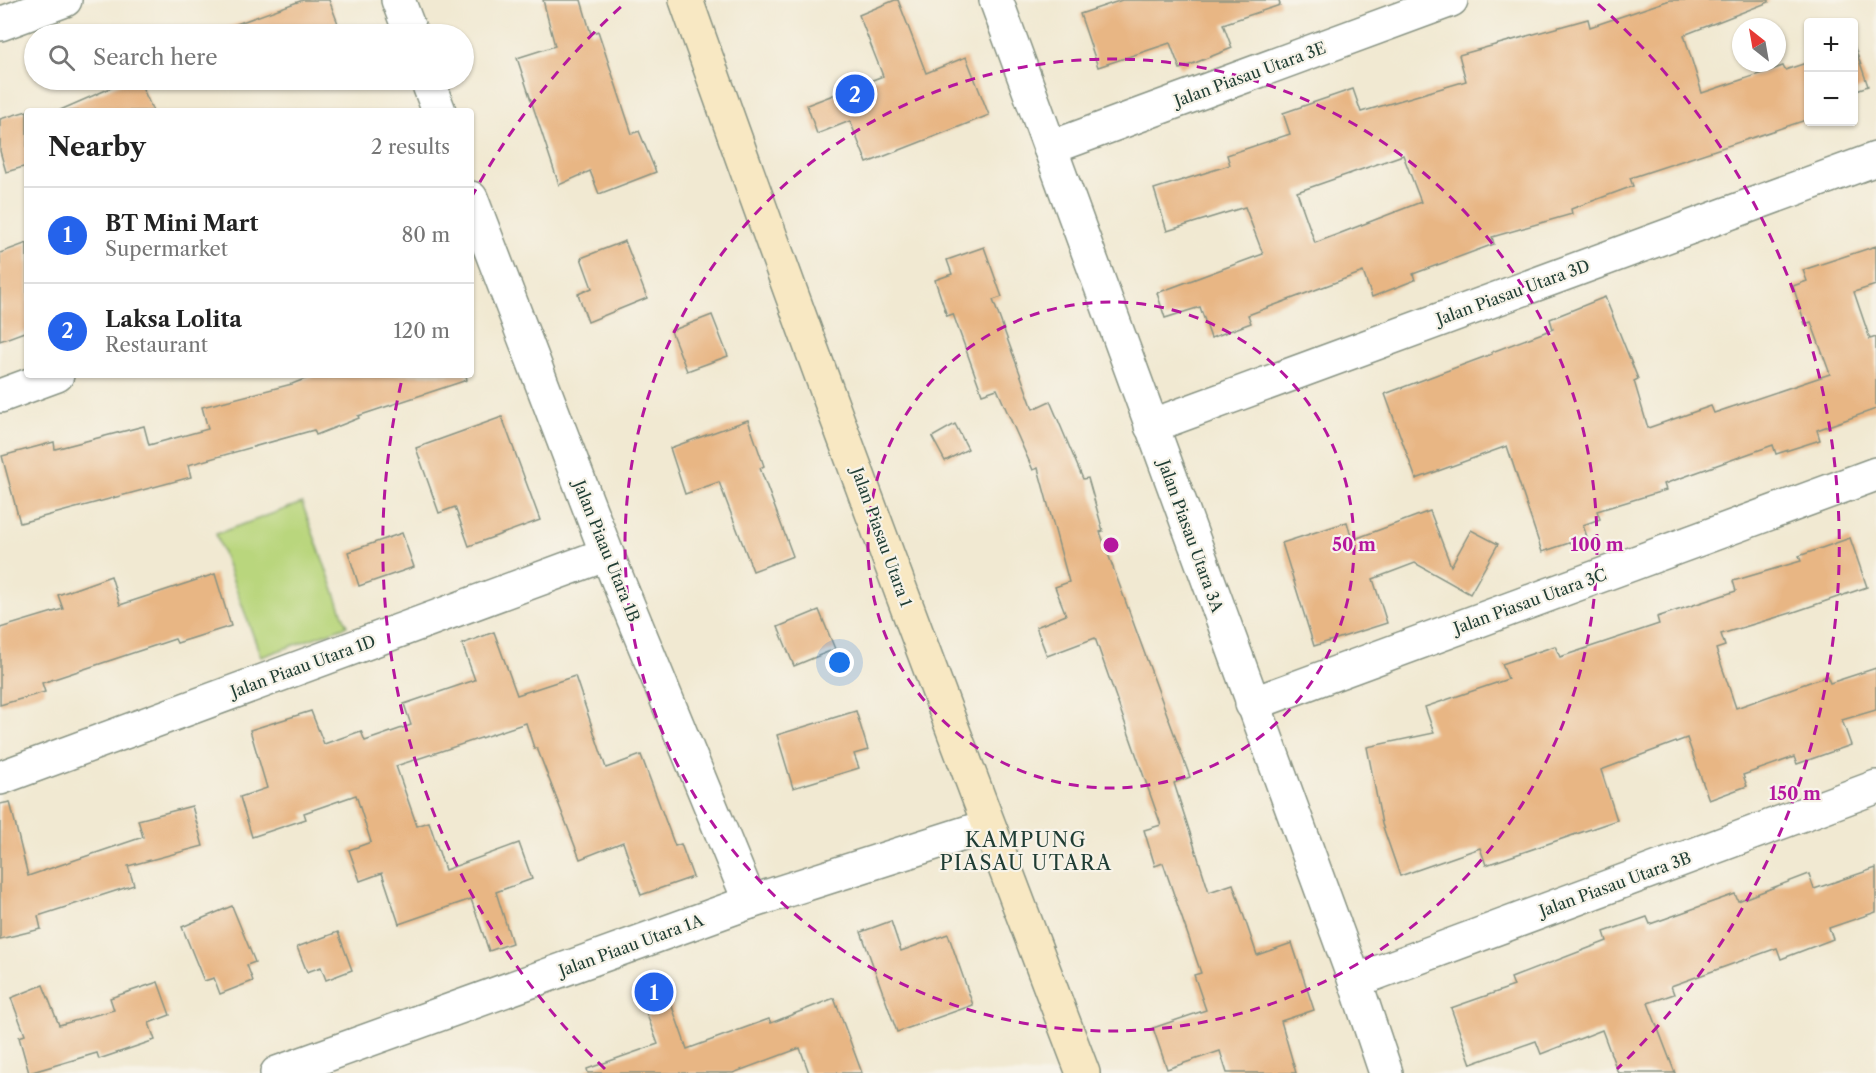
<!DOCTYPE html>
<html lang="en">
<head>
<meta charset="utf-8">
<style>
	body { margin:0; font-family:"Libre Caslon Text",serif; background:#f2f2f2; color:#222 }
	.controls { position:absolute; right:18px; top:18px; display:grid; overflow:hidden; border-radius:6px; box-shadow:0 2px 4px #0004 }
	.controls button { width:54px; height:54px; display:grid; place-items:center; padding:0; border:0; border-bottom:2px solid #e0e0e0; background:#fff; color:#222; font:30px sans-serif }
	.compass { position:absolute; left:1732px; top:18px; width:54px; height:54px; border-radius:50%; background:#fff; box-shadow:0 2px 4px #0004; rotate:329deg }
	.you { position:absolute; left:840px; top:663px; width:21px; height:21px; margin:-15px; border:4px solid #fff; border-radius:50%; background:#1a73e8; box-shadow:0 0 0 9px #1a73e833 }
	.badge { display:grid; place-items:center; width:39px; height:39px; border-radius:50%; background:#2563eb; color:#fff; font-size:20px; font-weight:700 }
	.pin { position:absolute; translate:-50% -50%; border:3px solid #fff; box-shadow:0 2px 6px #0006 }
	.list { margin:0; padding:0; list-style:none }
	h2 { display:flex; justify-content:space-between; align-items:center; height:78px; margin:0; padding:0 24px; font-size:26px }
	h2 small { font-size:20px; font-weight:400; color:#767676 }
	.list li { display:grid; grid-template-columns:39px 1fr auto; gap:18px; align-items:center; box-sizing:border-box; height:96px; padding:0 24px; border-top:2px solid #e0e0e0 }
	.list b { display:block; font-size:22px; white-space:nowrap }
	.list p { margin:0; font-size:20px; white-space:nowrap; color:#767676 }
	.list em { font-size:20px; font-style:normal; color:#767676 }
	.icon { flex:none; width:33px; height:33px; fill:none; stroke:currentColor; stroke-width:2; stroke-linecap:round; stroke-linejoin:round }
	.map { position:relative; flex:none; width:1876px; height:1073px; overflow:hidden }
	.search { position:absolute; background:#fff; box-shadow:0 2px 4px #0004; left:24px; top:24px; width:450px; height:66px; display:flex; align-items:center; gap:15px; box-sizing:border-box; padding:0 21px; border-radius:33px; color:#767676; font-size:22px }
	.panel { position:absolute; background:#fff; box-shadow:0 2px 4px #0004; left:24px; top:108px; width:450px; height:270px; border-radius:6px }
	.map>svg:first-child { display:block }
	.green { fill:#b9d67d; stroke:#6c8a58; stroke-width:1.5 }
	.building { fill:#e8b684; fill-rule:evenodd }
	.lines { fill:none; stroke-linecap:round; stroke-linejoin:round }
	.street-casing { stroke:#889383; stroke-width:36 }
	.secondary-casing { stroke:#889383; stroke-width:36 }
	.street { stroke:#fff; stroke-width:33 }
	.secondary { stroke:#f8e8c3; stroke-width:33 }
	.ring { fill:none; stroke:#b5179e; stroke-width:3; stroke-dasharray:10 8 }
	.labels { text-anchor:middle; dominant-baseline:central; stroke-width:4.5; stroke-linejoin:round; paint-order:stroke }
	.street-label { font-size:16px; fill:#1f3d34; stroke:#f7f3e8 }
	.quarter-label { font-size:20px; letter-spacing:1.5px; fill:#1f3d34; stroke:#f7f3e8 }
	.centre { fill:#b5179e; stroke:#f7f3e8; stroke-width:3 }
	.ring-label { font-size:18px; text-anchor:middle; font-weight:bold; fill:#b5179e; stroke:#f7f3e8; stroke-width:4.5; stroke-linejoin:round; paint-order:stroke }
</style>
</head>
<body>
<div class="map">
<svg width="1876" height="1073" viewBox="0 0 1876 1073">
	<rect width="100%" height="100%" fill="#f7f3e8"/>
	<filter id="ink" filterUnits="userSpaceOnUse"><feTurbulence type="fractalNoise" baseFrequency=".0167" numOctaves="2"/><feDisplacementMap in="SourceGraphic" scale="12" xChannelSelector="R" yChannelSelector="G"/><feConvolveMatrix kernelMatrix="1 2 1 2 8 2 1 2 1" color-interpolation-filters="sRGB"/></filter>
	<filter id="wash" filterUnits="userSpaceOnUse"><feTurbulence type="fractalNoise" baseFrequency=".008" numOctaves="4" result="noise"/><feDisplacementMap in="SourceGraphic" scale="24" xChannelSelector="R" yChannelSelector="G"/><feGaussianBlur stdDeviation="1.35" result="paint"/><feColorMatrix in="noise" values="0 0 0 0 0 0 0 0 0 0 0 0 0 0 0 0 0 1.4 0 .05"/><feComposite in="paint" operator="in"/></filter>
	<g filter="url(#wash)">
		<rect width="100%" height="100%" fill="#f1e9d2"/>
		<!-- green -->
		<path class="green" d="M302,503L347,626L261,657L216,534Z"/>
		<g id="blocks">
			<!-- building -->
			<g class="building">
				<path d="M303,0H329L342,34H217V31Z"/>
				<path d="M543,0H581L591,34L598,31L632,134L639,131L656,172L599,194L590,171L559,185L517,58L555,46Z"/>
				<path d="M895,0H898L926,73L966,57L989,115L867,163L850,121L817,134L807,105L883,76L859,15Z"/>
				<path d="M1122,0H1279L1280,5L1223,24L1232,48L1180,69L1170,43L1098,67L1080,14Z"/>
				<path d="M1670,0H1769V2L1684,35L1702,93L1783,66L1785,70L1809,62V119L1630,178L1633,186L1571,209L1572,214L1492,237L1494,244L1413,274L1415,280L1372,297L1363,272L1248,315L1251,323L1211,338L1200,307L1165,318L1157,293L1263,254L1245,207L1167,231L1154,189L1230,165L1227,155L1290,134L1283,113L1353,89L1361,112L1466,81L1459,55L1588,19L1590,27ZM1403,155L1421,202L1315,243L1297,192Z"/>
				<path d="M1854,45L1868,86L1854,91Z"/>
				<path d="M129,80H139L153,111H58Z"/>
				<path d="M27,111V166L6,172L0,151V119Z"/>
				<path d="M625,241L647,298L588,322L578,294L592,288L581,258Z"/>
				<path d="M27,243V331L0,341V253Z"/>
				<path d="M1876,246V285L1854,292L1870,339L1876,337V409L1817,430L1820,440L1776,454L1773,445L1664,484L1666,490L1597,511L1600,519L1583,525L1587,537L1542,552L1507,446L1416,479L1385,394L1492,354V352L1553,329L1550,319L1605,297L1638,379L1634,381L1648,428L1711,406L1714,413L1830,374L1811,322L1805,324L1793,286L1807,281L1803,270Z"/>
				<path d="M984,247L1002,297L993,300L1033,409L1050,401L1083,479L1088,478L1103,531L1100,532L1190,777L1174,783L1209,892L1233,884L1257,955L1292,943L1314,1010L1281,1021L1296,1073H1227L1220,1051L1167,1069L1153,1028L1206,1010L1194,975L1201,973L1163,863L1155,866L1144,830L1161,825L1095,638L1047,656L1036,627L1066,615L1055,587L1069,582L1038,468L1033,470L997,389L982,394L953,314L947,316L935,280L952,274L947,260Z"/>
				<path d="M712,315L728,356L687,371L671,331Z"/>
				<path d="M315,375H466L467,380L358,416L359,418L316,435L314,430L188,465L191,477L20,523L2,456L54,442L55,449L144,426L149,445L208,429L202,407L292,384Z"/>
				<path d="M502,417L540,520L469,546L455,507L439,513L416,448Z"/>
				<path d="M748,420L764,466L760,468L793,556L753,571L719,482L685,494L670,448Z"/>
				<path d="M955,424L968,449L945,461L932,437Z"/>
				<path d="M1430,511L1451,566L1471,530L1498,544L1470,594L1415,563L1373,579L1387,623L1314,646L1282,543L1347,522L1352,540Z"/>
				<path d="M402,533L414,567L359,586L348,552Z"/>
				<path d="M1850,538L1867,587L1794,612L1721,634L1725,646L1716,649L1736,708L1827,676L1830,683L1876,668V710L1842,720L1851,745L1797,764L1794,757L1743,775L1747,786L1709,800L1687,738L1601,770L1617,820L1486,865L1480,848L1400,876L1382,824L1367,747L1434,733L1425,707L1508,679L1502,664L1555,646L1560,657L1659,624L1657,617L1736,591L1733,581L1801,561L1799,556Z"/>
				<path d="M215,574L231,626L177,643L175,639L42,683L45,692L0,705V628L63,609L58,595L111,576L120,605Z"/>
				<path d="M819,610L835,649L794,666L778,627Z"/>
				<path d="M494,632L517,695L575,676L606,768L641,755L675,846L681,844L693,877L641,895L623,842L580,859L537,748H534L526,723L396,766L417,826L429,822L445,870L519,843L532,879L496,892L512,943L489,951L471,899L399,924L382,873L360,881L349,850L371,842L356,795L304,813L306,819L252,837L240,797L267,788L250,730L311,711L324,744L361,731L365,741L411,725L404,704L475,680L462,644Z"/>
				<path d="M856,711L868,750L854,754L859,768L793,788L777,735Z"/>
				<path d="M10,802L28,876L143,837L138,820L192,806L203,846L128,866L134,885L38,916L41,929L0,939V804Z"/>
				<path d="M1876,868V912L1829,928L1833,939L1781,959L1777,948L1671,986L1674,994L1648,1003L1675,1073H1618L1602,1030L1541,1054L1536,1041L1471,1064L1451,1008L1514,986L1511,978L1607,941L1604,932L1647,917L1650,924L1735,894L1738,901L1809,874L1814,889Z"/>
				<path d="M232,906L255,962L247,965L253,981L220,994L214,978L204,981L182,927Z"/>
				<path d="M891,921L901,951L948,934L973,1005L897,1032L861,932Z"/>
				<path d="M338,932L352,970L326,980L321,967L307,972L297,947Z"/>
				<path d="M662,978L687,1049L769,1019L771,1023L834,998L862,1073H809L800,1048L733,1073H588L587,1069L658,1044L637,988Z"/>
				<path d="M158,982L170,1015L149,1023L155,1040L99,1059L97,1053L29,1073L19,1037L25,1035L11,998L43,985L59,1025L114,1010L110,998Z"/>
			</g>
		</g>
	</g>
	<g filter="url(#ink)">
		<use href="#blocks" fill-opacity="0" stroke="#889383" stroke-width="1.5"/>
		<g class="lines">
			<!-- street casing -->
			<g class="street-casing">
				<g id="street">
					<path d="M398,0L411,34"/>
					<path d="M996,0L1355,981L1386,1073"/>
					<path d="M0,24L65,0"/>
					<path d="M427,80L439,111"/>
					<path d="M1050,148L1451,0"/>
					<path d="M471,198L607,554L750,902"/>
					<path d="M0,396L57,375"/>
					<path d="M1151,426L1876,159"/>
					<path d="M1252,704L1876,474"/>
					<path d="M0,778L607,554"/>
					<path d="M1355,981L1876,787"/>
					<path d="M277,1073L750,902L988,826"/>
				</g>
			</g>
			<!-- secondary casing -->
			<g class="secondary-casing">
				<path id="secondary" d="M686,0C813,360 947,717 1083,1073"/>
			</g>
			<!-- street -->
			<use href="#street" class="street"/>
			<!-- secondary -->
			<use href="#secondary" class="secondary"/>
		</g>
	</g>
	<!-- distance rings -->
	<g class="ring">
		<circle cx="1111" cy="545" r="243"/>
		<circle cx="1111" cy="545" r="486"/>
		<path d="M605 1069A728 728 0 0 1 403 375M471 198A728 728 0 0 1 624 4M1598 4A728 728 0 0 1 1617 1069"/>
	</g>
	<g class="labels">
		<!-- street labels -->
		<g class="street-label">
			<text transform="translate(1250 74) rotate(-20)">Jalan Piasau Utara 3E</text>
			<text transform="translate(1513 292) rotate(-20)">Jalan Piasau Utara 3D</text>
			<text transform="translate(1191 536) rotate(70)">Jalan Piasau Utara 3A</text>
			<text transform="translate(882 537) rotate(70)">Jalan Piasau Utara 1</text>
			<text transform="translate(607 551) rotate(68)">Jalan Piaau Utara 1B</text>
			<text transform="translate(1530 601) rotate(-20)">Jalan Piasau Utara 3C</text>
			<text transform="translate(303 666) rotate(-20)">Jalan Piaau Utara 1D</text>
			<text transform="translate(1615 884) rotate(-20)">Jalan Piasau Utara 3B</text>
			<text transform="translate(631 945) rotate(-20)">Jalan Piaau Utara 1A</text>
		</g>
		<!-- quarter labels -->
		<g class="quarter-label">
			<text x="1026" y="840">KAMPUNG<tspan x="1026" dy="23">PIASAU UTARA</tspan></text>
		</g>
	</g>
	<circle cx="1111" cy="545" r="9" class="centre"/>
	<g class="ring-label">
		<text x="1354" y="551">50 m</text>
		<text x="1597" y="551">100 m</text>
		<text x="1795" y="800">150 m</text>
	</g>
</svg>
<div class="controls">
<button>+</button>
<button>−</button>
</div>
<svg class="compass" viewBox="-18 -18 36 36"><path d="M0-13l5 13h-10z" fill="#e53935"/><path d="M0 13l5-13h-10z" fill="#767676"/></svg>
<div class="you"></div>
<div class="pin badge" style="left:654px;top:992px">1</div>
<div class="pin badge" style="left:855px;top:94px">2</div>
<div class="search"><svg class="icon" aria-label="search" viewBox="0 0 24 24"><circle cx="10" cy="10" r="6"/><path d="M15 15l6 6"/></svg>Search here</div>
<section class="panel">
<h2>Nearby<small>2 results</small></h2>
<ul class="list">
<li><span class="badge">1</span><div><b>BT Mini Mart</b><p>Supermarket</p></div><em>80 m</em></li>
<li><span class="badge">2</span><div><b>Laksa Lolita</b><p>Restaurant</p></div><em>120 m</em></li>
</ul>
</section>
</div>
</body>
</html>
